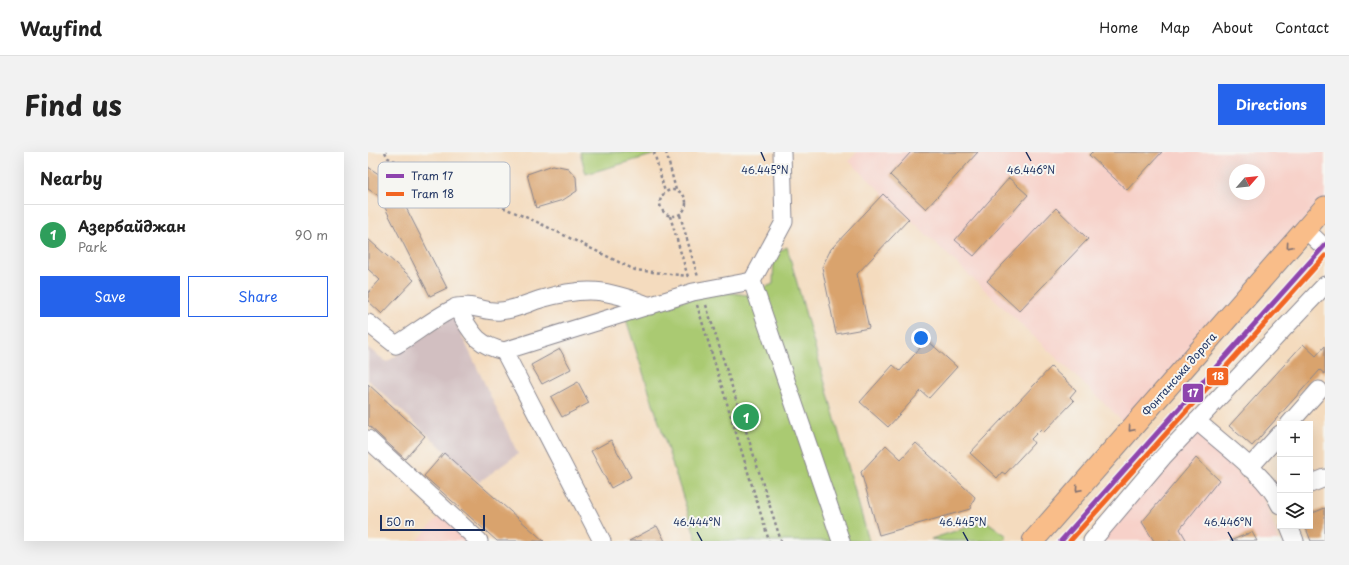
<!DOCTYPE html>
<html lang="en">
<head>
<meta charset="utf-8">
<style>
	body { margin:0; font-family:"Playpen Sans",sans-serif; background:#f2f2f2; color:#222 }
	.controls { position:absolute; right:12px; bottom:12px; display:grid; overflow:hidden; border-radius:0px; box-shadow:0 4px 16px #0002 }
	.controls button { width:36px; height:36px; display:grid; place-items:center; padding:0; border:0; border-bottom:1px solid #e0e0e0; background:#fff; color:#222; font:20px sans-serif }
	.compass { position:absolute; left:861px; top:12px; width:36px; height:36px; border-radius:50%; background:#fff; box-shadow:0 4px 16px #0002; rotate:62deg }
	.scale { position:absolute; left:12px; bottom:10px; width:105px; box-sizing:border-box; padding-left:4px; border:2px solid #1b2f5e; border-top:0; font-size:11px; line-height:14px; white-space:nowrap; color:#1b2f5e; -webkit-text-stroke:3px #f6f6f2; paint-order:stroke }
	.you { position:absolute; left:553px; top:186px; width:14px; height:14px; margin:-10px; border:3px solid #fff; border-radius:50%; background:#1a73e8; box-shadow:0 0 0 6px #1a73e833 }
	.badge { display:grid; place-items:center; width:26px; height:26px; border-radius:50%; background:#2563eb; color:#fff; font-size:13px; font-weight:700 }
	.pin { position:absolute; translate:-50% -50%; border:2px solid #fff; box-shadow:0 1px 4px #0006 }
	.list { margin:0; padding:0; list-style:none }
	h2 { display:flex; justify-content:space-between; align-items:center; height:52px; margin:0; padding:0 16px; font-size:17px }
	h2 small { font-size:13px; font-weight:400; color:#767676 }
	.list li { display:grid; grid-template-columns:26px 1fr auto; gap:12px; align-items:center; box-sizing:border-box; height:60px; padding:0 16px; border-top:1px solid #e0e0e0 }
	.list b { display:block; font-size:15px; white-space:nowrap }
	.list p { margin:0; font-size:13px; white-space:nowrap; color:#767676 }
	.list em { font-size:13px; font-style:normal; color:#767676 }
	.actions { display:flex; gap:8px; padding:12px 16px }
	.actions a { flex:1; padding:9px 0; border:1px solid #2563eb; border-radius:0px; text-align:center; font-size:14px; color:#2563eb }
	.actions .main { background:#2563eb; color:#fff }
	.icon { flex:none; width:22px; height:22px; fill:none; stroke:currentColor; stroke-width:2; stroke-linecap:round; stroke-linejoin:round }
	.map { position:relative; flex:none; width:957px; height:389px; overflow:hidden; border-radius:0px }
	header { display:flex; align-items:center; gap:24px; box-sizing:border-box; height:56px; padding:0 20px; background:#fff; border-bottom:1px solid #e0e0e0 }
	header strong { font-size:19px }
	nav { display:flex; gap:22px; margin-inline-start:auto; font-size:14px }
	.intro { display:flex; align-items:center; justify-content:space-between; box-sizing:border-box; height:96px; padding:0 24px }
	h1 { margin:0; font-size:28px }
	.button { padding:10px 18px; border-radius:0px; background:#2563eb; color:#fff; font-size:14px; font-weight:700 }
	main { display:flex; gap:24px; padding:0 24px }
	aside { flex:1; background:#fff; border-radius:0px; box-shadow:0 4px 16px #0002 }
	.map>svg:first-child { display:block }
	.built { fill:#f7d1c9; fill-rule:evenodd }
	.industrial { fill:#d2bfc1 }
	.green { fill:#aaca72; stroke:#627c68 }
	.building { fill:#d9a36d }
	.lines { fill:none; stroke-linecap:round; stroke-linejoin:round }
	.minor-casing { stroke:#88858e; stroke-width:19 }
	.major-casing { stroke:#88858e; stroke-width:23 }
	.path { stroke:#88858e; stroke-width:2.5; stroke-dasharray:3 3; stroke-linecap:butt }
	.minor { stroke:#fff; stroke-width:17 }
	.major { stroke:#f9bd89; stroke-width:21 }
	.tram-1-casing { stroke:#f6f6f2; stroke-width:8 }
	.tram-2-casing { stroke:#f6f6f2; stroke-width:8 }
	.tram-1 { stroke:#8e44ad; stroke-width:5 }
	.tram-2 { stroke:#f26522; stroke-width:5 }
	.oneway { stroke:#7f6f71 }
	.ticks { fill:none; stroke:#1b2f5e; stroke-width:1.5 }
	.labels { text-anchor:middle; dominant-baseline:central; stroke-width:4; stroke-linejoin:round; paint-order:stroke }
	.street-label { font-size:11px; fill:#1b2f5e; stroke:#f6f6f2 }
	.key { fill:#f6f6f2; stroke:#b4bac6; stroke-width:1 }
	.key-label { font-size:11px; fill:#1b2f5e }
	.ticks-label { font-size:10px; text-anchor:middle; fill:#1b2f5e; stroke:#f6f6f2; stroke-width:4; stroke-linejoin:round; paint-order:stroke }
	.line-badge { stroke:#f6f6f2; stroke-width:1.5 }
	.badge-label { font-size:11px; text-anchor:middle; font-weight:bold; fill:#fff }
</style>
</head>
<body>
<header>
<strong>Wayfind</strong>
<nav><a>Home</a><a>Map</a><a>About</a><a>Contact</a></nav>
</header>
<div class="intro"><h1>Find us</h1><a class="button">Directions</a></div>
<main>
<aside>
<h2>Nearby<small></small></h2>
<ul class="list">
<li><span class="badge" style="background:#2e9e5b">1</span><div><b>Азербайджан</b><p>Park</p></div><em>90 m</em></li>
</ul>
<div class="actions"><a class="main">Save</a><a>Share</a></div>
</aside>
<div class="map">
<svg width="957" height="389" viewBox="0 0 957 389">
	<rect width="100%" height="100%" fill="#f6f6f2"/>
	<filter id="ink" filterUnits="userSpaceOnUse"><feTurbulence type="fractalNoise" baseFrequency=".025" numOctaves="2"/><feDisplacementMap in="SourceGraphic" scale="8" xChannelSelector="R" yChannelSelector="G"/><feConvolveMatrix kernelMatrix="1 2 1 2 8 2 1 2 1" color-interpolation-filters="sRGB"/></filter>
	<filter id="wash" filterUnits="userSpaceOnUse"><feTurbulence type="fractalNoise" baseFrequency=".012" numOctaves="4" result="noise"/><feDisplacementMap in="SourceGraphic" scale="16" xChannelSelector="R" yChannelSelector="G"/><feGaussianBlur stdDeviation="0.9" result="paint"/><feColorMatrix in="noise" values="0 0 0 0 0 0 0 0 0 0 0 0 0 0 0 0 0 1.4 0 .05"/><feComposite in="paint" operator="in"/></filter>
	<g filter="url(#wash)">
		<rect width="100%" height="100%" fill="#f4dbbe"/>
		<!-- built -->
		<g class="built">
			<path d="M489,0H957V54L759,273L481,9ZM867,18H891V42H867Z"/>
			<path d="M826,275L897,348L911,389H726Z"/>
			<path d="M73,362L105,389H49Z"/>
		</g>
		<!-- industrial -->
		<path class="industrial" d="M85,165L150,302L111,330L0,228V196L19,210Z"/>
		<!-- green -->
		<g class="green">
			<path d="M212,0H295L218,22Z"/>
			<path d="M419,95L501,389H329L257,164L351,139L379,143L405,132L406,102Z"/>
			<path d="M618,369L639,384L634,389H576L563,387Z"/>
		</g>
		<g id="blocks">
			<!-- building -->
			<g class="building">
				<path d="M543,0H610L558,57L522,23Z"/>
				<path d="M724,0H794L759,38L721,3Z"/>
				<path d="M185,13L200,16L208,25L209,39L195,48L168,56L159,22Z"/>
				<path d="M0,15L26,32L79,136L62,144L11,44L0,37Z"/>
				<path d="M641,26L660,43L606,104L587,88Z"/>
				<path d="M515,42L541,67L489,122L501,176L468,182L454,115L463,97Z"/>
				<path d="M688,56L720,87L651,159L619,129Z"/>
				<path d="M0,87L46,128L14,162L0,149V141L12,128L0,117Z"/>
				<path d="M559,188L589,215L561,246L553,239L520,275L492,250L525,213L532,219Z"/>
				<path d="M935,192L948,204L957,194V222L952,218L884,294L861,274Z"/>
				<path d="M192,197L203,217L174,232L163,213Z"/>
				<path d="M683,215L708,238L702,245L706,249L676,280L673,277L663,287L666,291L637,322L634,320L629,326L602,301Z"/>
				<path d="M210,230L221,251L194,265L183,245Z"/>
				<path d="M0,232L57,284L37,307L0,273Z"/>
				<path d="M243,288L263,325L243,336L223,299Z"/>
				<path d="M548,291L607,345L602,357L511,383L493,320L518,293L533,307Z"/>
				<path d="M76,301L176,389H129L56,324Z"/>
				<path d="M828,306L851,328L812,377L819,389H786L774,370Z"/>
				<path d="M957,356V389H943L937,374H942V362Z"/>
				<path d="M289,374L297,389H261Z"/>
				<path d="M884,380L889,389H862Z"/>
			</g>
		</g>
	</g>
	<g filter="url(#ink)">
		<use href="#blocks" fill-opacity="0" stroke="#88858e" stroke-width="1"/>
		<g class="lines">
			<!-- minor casing -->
			<g class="minor-casing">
				<g id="minor">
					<path d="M414,0L416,70L384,129L473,389"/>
					<path d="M937,77L957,96"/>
					<path d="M88,155C104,180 106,192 136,199L325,140L384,129"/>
					<path d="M0,171L28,193C45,183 70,163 87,156C101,150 118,161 132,159C146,158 160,151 173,147C218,134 238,137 282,154"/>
					<path d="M136,199L234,389"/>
					<path d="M829,269C853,291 900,324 912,353"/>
					<path d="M921,272L951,238"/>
					<path d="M0,287L111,389"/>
					<path d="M881,316L912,282"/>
					<path d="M942,332L957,326"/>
					<path d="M921,374L927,389"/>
					<path d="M724,389L795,305L957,133"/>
				</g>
			</g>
			<!-- major casing -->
			<g class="major-casing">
				<path id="major" d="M665,389L957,55"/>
			</g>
			<!-- path -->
			<g class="path">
				<path d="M17,0L20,6L169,70L267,118L320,124"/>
				<path d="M286,0L297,40"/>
				<path d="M298,0L308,38"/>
				<circle cx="305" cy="51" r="13"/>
				<path d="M312,63L330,125"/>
				<path d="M302,64L320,125"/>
				<path d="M329,153L401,389"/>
				<path d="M338,153L413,389"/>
			</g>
			<!-- minor -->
			<use href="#minor" class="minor"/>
			<!-- major -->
			<use href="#major" class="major"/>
			<!-- tram-1 casing -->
			<g class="tram-1-casing">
				<path id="tram-1" d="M693,389L957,93"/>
			</g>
			<!-- tram-2 casing -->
			<g class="tram-2-casing">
				<path id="tram-2" d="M702,389L957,104"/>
			</g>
			<!-- tram-1 -->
			<use href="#tram-1" class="tram-1"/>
			<!-- tram-2 -->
			<use href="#tram-2" class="tram-2"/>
		</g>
		<!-- one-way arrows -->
		<defs><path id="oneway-chevron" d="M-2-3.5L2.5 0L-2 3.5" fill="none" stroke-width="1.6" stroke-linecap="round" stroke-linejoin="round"/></defs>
		<g class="oneway">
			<use href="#oneway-chevron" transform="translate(921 94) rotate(131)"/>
			<use href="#oneway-chevron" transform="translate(763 277) rotate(131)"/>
			<use href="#oneway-chevron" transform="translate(710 337) rotate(131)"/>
		</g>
	</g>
	<!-- ticks -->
	<path class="ticks" d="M393,0L397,9M658,0L663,9M329,380L334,389M595,380L600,389M860,380L865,389"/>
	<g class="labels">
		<!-- street labels -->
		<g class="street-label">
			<text transform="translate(811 222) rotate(-49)">Фонтанська дорога</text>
		</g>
	</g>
	<!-- legend -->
	<rect x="10" y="10" width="132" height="46" rx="6" class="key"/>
	<rect x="18" y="22" width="18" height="4" fill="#8e44ad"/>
	<rect x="18" y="40" width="18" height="4" fill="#f26522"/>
	<g class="key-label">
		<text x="43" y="28">Tram 17</text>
		<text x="43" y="46">Tram 18</text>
	</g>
	<g class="ticks-label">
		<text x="397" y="22">46.445°N</text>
		<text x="663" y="22">46.446°N</text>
		<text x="329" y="374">46.444°N</text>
		<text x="595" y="374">46.445°N</text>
		<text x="860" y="374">46.446°N</text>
	</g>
	<g class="line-badge">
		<rect x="838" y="215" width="23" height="19" rx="4" fill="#f26522"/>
		<rect x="814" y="231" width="22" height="20" rx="4" fill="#8e44ad"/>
	</g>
	<g class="badge-label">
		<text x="850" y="228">18</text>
		<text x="825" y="245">17</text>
	</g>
</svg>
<div class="controls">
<button>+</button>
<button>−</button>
<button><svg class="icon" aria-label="layers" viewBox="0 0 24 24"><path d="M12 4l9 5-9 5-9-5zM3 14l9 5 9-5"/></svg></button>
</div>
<svg class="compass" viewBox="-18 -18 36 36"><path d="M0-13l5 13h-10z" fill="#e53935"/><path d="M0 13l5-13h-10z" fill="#767676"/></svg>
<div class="scale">50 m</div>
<div class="you"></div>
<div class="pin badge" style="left:378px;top:265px;background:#2e9e5b">1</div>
</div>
</main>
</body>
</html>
